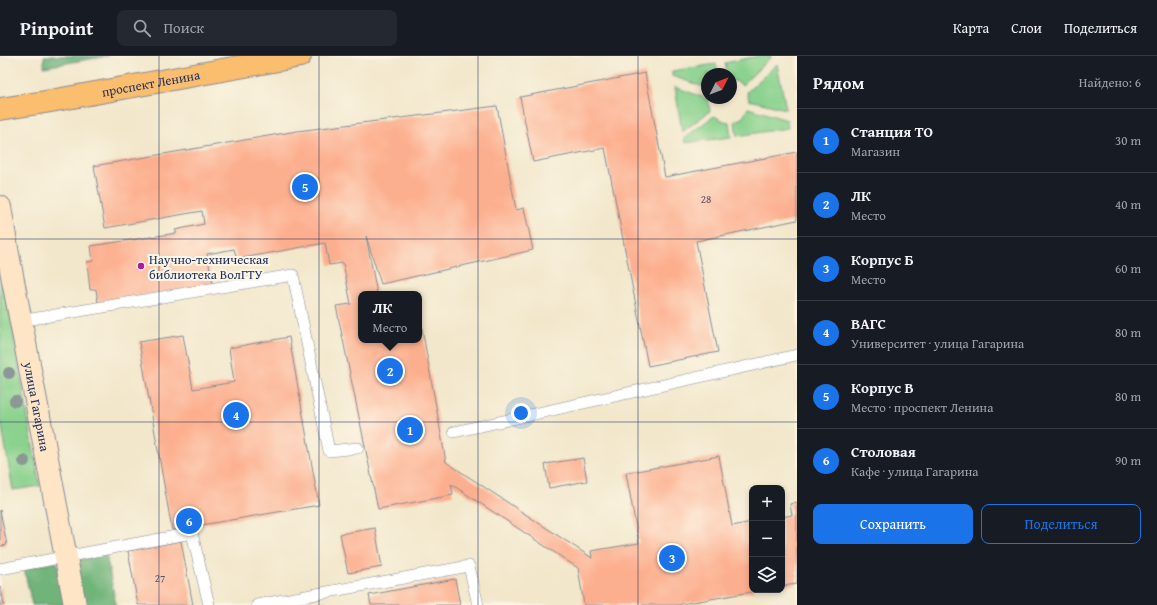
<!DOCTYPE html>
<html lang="ru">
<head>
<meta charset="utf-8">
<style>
	body { margin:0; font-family:"Gentium Book Plus",serif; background:#242831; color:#f1f3f6 }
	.controls { position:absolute; right:12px; bottom:12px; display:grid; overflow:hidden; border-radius:8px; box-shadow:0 2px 6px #0003 }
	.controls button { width:36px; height:36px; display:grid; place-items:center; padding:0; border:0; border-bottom:1px solid #363941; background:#171b24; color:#f1f3f6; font:20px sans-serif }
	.compass { position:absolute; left:701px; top:12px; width:36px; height:36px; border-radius:50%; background:#171b24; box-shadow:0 2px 6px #0003; rotate:48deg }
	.you { position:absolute; left:521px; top:357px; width:14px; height:14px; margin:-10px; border:3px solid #fff; border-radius:50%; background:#1a73e8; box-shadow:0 0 0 6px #1a73e833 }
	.badge { display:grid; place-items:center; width:26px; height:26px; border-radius:50%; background:#1a73e8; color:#fff; font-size:13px; font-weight:700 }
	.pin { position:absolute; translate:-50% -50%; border:2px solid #fff; box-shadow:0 1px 4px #0006 }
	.popup { position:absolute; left:358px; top:235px; width:64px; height:52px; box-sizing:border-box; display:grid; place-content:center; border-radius:8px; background:#171b24; filter:drop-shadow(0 1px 3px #0005); font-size:13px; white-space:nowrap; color:#9ea1a6 }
	.popup b { font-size:15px; color:#f1f3f6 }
	.popup::after { content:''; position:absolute; left:50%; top:100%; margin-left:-8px; border:8px solid transparent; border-top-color:#171b24 }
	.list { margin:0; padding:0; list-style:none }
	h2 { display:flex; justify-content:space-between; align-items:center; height:52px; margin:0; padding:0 16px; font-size:17px }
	h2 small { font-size:13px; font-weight:400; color:#9ea1a6 }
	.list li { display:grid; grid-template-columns:26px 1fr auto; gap:12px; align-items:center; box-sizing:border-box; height:64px; padding:0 16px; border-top:1px solid #363941 }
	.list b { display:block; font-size:15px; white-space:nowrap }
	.list p { margin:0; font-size:13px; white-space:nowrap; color:#9ea1a6 }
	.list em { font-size:13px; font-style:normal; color:#9ea1a6 }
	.actions { display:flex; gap:8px; padding:12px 16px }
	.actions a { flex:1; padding:9px 0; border:1px solid #1a73e8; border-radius:8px; text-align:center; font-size:14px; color:#1a73e8 }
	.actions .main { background:#1a73e8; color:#fff }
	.icon { flex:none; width:22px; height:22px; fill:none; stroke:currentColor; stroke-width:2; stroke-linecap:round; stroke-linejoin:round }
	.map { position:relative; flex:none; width:797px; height:549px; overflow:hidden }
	header { display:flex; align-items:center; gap:24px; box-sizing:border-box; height:56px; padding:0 20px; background:#171b24; border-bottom:1px solid #363941 }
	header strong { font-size:19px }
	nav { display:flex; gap:22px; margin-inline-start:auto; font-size:14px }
	.search { width:280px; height:36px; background:#242831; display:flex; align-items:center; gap:10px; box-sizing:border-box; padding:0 14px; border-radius:8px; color:#9ea1a6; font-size:15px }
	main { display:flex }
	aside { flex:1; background:#171b24 }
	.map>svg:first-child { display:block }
	.green { fill:#8ad28e; stroke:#528076 }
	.forest { fill:#6fb479; stroke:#45726c }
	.building { fill:#fcaf8e }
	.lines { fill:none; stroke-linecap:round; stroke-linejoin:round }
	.lane-casing { stroke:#868b94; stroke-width:12 }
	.secondary-casing { stroke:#868b94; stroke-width:24 }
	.primary-casing { stroke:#868b94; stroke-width:24 }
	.lane { stroke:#fff; stroke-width:11 }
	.secondary { stroke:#fde5c5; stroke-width:22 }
	.primary { stroke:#fbbd6e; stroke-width:22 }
	.tree { fill:#8b9896 }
	.grid { fill:none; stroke:#1b2f5e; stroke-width:1; stroke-opacity:0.55 }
	.poi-dot { fill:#b5179e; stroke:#fcf5e5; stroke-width:1.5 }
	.labels { text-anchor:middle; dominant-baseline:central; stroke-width:4; stroke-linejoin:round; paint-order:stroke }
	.number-label { font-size:11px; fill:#534f6a }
	.street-label { font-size:13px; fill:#1b2f5e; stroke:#fcf5e5 }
	.poi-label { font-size:13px; fill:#1b2f5e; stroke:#fcf5e5; text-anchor:start }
</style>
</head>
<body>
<header>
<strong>Pinpoint</strong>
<div class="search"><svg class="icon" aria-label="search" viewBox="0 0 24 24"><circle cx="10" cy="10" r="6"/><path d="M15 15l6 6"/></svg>Поиск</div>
<nav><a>Карта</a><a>Слои</a><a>Поделиться</a></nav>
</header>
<main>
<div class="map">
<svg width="797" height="549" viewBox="0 0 797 549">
	<rect width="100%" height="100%" fill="#fcf5e5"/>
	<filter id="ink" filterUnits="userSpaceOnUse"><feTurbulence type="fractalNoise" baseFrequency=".025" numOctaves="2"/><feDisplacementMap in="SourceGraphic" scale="8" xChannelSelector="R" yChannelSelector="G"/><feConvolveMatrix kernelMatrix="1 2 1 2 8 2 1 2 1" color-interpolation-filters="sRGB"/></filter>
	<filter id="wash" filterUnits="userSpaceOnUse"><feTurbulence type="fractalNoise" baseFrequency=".012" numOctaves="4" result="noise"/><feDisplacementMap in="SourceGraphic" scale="16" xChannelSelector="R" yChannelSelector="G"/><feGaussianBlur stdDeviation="0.9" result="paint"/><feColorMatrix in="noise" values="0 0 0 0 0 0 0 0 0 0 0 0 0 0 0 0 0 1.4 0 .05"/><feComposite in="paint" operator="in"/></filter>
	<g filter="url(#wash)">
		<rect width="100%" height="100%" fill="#f2e7cb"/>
		<!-- green -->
		<g class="green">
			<path d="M758,0H771V1L742,29L736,25H731V18H727L725,7Z"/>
			<path d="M716,8L719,18H707V32L672,20V15Z"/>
			<path d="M777,8L786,53L749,44L747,36Z"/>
			<path d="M675,31L708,43L710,55L682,76Z"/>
			<path d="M748,52L787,64L788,72L737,80L735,65L742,62Z"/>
			<path d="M714,60L724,65L729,66L731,81L685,87L684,82Z"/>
			<path d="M0,207H1L40,430L13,434L0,360Z"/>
		</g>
		<!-- forest -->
		<g class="forest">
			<path d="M44,0H108L44,11Z"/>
			<path d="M106,498L116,549H82L74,505Z"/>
			<path d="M57,506L66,549H32L24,512Z"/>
		</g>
		<g id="blocks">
			<!-- building -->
			<g class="building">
				<path d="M645,17L665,121L797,96V164L696,185L718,296L648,310L605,92L533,106L520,41Z"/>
				<path d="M497,50L516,154L524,152L533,194L381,228L366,180L377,238H361V284H419L420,261L446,406L592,502L591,495L639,487L626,417L719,400L732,470L752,466V534L757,535L676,549H584L578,512L451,428L453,439L378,453L336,250L351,248L343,207L329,209L325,187L237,203L234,193L207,198L213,228L98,247L96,233L90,234L87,206L93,205L91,190L177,177L175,174L204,168L202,155L105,172L94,110L297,75Z"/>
				<path d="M183,279L193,333L234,326L229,292L289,281L319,449L172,474L139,286Z"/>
				<path d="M583,402L587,425L549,432L545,408Z"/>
				<path d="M797,446V528L782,530V461L792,459L790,448Z"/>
				<path d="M0,454L7,489L0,490Z"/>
				<path d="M375,472L382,511L348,517L340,478Z"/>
				<path d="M181,485L193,549H138L128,495Z"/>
				<path d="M455,523L460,549H371L369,539Z"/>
				<path d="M0,531H1L4,549H0Z"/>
			</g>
		</g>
	</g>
	<g filter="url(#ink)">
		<use href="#blocks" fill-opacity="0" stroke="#868b94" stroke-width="1"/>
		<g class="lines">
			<!-- lane casing -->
			<g class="lane-casing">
				<g id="lane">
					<path d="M20,265L293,219L329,395L358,392"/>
					<path d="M454,376L797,299"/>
					<path d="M0,513L192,477L209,549"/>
					<path d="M257,549L469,510L478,549"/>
				</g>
			</g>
			<!-- secondary casing -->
			<g class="secondary-casing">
				<g id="secondary">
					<path id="s1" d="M0,151L8,198L75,549"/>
				</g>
			</g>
			<!-- primary casing -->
			<g class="primary-casing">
				<g id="primary">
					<path id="s2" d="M0,53L45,46L300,0"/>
				</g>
			</g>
			<!-- lane -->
			<use href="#lane" class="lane"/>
			<!-- secondary -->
			<use href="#secondary" class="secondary"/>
			<!-- primary -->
			<use href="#primary" class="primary"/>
		</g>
		<!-- trees -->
		<g class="tree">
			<circle cx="9" cy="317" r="6"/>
			<circle cx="15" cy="345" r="6"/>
			<circle cx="24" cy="405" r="6"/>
		</g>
	</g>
	<!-- grid -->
	<path class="grid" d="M159,0V549M319,0V549M478,0V549M638,0V549M0,183H797M0,366H797"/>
	<!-- markers -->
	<circle class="poi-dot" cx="141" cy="210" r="4"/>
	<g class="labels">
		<!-- number labels -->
		<g class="number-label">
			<text x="706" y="143">28</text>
			<text x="160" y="522">27</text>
		</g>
		<!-- street labels -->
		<g class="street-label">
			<text stroke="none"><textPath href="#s2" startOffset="153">проспект Ленина</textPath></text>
			<text stroke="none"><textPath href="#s1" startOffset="203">улица Гагарина</textPath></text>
		</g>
		<!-- poi labels -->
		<g class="poi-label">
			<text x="149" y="203">Научно-техническая<tspan x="149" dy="15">библиотека ВолГТУ</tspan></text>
		</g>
	</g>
</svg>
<div class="controls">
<button>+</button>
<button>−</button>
<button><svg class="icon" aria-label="layers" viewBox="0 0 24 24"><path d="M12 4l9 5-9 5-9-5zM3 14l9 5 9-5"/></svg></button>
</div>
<svg class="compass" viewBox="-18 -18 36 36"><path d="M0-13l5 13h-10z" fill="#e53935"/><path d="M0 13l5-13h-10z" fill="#9ea1a6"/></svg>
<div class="you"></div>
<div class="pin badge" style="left:410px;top:374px">1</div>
<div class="pin badge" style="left:390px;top:315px">2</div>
<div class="popup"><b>ЛК</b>Место</div>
<div class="pin badge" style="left:672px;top:502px">3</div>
<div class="pin badge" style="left:236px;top:359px">4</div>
<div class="pin badge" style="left:305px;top:131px">5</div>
<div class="pin badge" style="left:189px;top:465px">6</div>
</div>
<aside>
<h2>Рядом<small>Найдено: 6</small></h2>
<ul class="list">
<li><span class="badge">1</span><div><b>Станция ТО</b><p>Магазин</p></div><em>30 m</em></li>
<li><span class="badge">2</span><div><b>ЛК</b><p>Место</p></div><em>40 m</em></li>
<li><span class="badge">3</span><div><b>Корпус Б</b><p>Место</p></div><em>60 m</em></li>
<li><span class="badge">4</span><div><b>ВАГС</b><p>Университет · улица Гагарина</p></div><em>80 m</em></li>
<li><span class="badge">5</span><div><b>Корпус В</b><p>Место · проспект Ленина</p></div><em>80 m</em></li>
<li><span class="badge">6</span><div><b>Столовая</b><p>Кафе · улица Гагарина</p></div><em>90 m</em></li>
</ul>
<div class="actions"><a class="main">Сохранить</a><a>Поделиться</a></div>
</aside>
</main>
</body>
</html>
